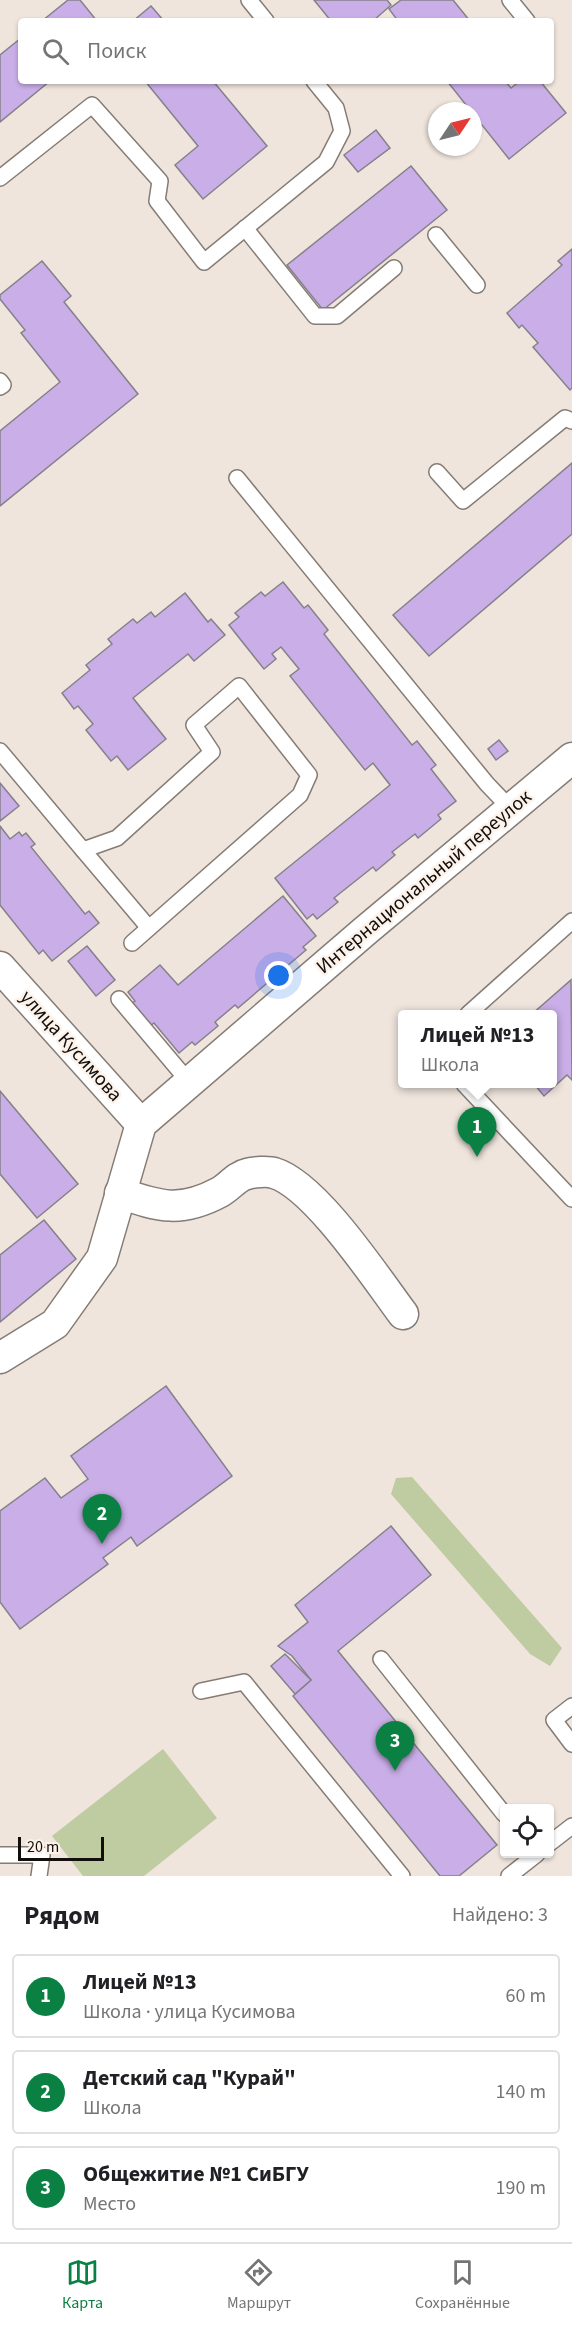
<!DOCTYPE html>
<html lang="ru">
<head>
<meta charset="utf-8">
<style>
	body { margin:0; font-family:"Source Sans 3",sans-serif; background:#f2f2f2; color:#202124 }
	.controls { position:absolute; right:18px; bottom:18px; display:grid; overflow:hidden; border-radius:6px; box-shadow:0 2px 4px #0004 }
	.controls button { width:54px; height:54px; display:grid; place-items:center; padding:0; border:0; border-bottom:2px solid #e0e0e0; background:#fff; color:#202124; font:30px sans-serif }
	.compass { position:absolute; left:428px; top:102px; width:54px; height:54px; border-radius:50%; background:#fff; box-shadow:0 2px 4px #0004; rotate:55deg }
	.scale { position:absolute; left:18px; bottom:15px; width:86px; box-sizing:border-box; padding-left:6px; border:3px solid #110e0c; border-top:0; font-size:16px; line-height:21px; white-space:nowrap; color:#110e0c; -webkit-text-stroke:4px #fcf2ea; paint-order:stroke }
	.you { position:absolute; left:279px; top:976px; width:21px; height:21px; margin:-15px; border:4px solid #fff; border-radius:50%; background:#1a73e8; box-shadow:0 0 0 9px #1a73e833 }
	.badge { display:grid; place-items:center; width:39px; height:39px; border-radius:50%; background:#0b8043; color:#fff; font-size:20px; font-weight:700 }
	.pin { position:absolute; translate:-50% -50px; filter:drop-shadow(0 2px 3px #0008) }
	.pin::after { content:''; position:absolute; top:32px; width:21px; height:18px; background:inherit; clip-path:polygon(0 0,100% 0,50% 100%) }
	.popup { position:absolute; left:398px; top:1010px; width:159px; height:78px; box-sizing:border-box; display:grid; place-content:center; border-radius:6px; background:#fff; filter:drop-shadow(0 2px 4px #0005); font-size:20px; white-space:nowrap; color:#757577 }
	.popup b { font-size:22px; color:#202124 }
	.popup::after { content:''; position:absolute; left:50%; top:100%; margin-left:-12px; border:12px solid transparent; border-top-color:#fff }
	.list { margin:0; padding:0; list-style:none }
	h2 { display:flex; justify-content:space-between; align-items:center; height:78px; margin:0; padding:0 24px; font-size:26px }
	h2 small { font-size:20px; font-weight:400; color:#757577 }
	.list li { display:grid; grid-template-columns:39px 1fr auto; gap:18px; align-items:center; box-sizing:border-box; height:84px; margin:0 12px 12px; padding:0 12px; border:2px solid #e0e0e0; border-radius:6px }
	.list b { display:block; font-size:22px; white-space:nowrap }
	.list p { margin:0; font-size:20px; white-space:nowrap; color:#757577 }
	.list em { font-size:20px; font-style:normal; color:#757577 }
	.icon { flex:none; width:33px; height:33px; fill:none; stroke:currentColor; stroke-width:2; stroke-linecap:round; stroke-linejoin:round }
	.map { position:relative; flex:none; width:572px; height:1876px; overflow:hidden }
	.search { position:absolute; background:#fff; box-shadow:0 2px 4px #0004; left:18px; right:18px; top:18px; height:66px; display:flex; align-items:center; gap:15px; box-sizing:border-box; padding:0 21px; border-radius:6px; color:#757577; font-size:22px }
	.sheet { height:366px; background:#fff }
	nav { display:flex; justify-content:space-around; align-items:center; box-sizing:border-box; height:84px; border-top:2px solid #e0e0e0; background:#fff; font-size:16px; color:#757577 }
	nav a { display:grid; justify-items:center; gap:3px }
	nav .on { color:#0b8043 }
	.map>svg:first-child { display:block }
	.green { fill:#bfcca1 }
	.building { fill:#caaee8; stroke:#85818a; stroke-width:1.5 }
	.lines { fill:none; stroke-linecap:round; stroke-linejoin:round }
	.lane-casing { stroke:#857c75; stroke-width:18 }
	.street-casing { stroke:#857c75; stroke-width:33 }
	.lane { stroke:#fff; stroke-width:15 }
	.street { stroke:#fff; stroke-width:30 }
	.labels { text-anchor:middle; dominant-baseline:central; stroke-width:5; stroke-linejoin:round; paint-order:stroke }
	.street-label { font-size:20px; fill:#110e0c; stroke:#fcf2ea }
</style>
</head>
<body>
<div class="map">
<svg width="572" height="1876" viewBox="0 0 572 1876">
	<rect width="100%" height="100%" fill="#efe5dd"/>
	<!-- green -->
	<g class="green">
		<path d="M412,1477L562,1648L550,1666L530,1654L391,1494L396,1478Z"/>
		<path d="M163,1749L217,1818L144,1876H83L52,1836Z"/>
	</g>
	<!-- building -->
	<g class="building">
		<path d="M68,0H80L97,21H42Z"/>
		<path d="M314,0H387L391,5L373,21H331Z"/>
		<path d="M401,0H453L470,21H398L389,9Z"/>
		<path d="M151,6L164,21H133Z"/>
		<path d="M21,38V81H50L0,122V55Z"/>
		<path d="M145,81H213L267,146L203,199L175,165L198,146Z"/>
		<path d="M447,81H505L511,88L520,81H540L566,113L509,159Z"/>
		<path d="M376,130L390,148L358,172L344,155Z"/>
		<path d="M411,166L447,210L323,310L287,265Z"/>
		<path d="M572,249V388L570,390L533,347L538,343L522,325L519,328L507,313L562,265L558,261Z"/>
		<path d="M42,261L71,296L64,302L138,394L0,506V431L60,382L21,333L25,330L0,299V295Z"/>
		<path d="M572,463V534L429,656L393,615Z"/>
		<path d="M283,582L304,608L308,605L328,630L324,634L412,745L417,741L436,765L431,769L456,801L438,815L441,819L418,838L415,834L392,852L395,855L376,871L373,867L334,898L338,902L317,919L313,914L307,919L275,878L390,785L373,763L365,770L290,676L299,669L281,647L272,654L276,659L264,669L229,625L239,617L235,613L261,592L265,596Z"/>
		<path d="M185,593L208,622L211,619L225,635L194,661L188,654L133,698L166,739L128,770L117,756L111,761L86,730L93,724L78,706L74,709L62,693L90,670L86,665L112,644L108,639L133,619L137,623L151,612L155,617Z"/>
		<path d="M499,740L508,751L496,760L488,749Z"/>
		<path d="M0,783L19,806L0,821Z"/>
		<path d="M0,826L10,839L19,832L22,836L26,833L35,844L31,847L85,914L89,911L99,923L52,961L43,950L39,954L0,905Z"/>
		<path d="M283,896L316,936L303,947L306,950L238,1008L235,1005L215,1022L218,1026L195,1045L192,1042L179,1053L154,1023L150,1026L131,1004L135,1001L128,992L160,965L178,985Z"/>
		<path d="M87,946L115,980L96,996L68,961Z"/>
		<path d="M571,980L572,1080L567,1075L544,1096L534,1084H552V1014H532Z"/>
		<path d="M0,1091L78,1184L37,1218L0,1174Z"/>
		<path d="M44,1220L76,1259L0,1322V1255Z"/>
		<path d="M166,1386L232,1476L137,1546L131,1537L103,1558L108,1564L20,1629L0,1602V1511L45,1478L61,1498L88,1479L71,1456Z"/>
		<path d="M391,1526L431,1575L338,1651L497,1845L459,1876H440L293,1696L311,1680L292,1656L278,1646L308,1622L295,1605Z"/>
		<path d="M285,1654L311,1680L295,1694L271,1666Z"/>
	</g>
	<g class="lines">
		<!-- lane casing -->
		<g class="lane-casing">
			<g id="lane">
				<path d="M249,0L266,21"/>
				<path d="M510,0L527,21"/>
				<path d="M0,178L92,105L160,181L157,201L204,262L326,162L342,131L336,108L314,81"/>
				<path d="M245,228L315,316H337L394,268"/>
				<path d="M436,235L477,285"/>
				<path d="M0,381L3,385L0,387"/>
				<path d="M437,472L463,501L565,418L572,421"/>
				<path d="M237,478L487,784L511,809"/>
				<path d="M0,751L83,850L117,838L212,752L194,725L239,686L309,775L300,795L132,943"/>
				<path d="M83,850L149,928"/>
				<path d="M119,999L189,1082"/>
				<path d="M468,1014L572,921"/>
				<path d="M464,1084L572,1199"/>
				<path d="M381,1659L504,1814"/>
				<path d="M201,1691L244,1682L402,1876"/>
				<path d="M572,1706L554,1720L572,1744"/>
				<path d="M550,1843L572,1826"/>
				<path d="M0,1855H42L39,1876"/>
				<path d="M509,1876L537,1854"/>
			</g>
		</g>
		<!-- street casing -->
		<g class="street-casing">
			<g id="street">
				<path d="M0,967L141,1124"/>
				<path d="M120,1193C160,1207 181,1213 220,1192C229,1187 237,1176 247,1174C253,1172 268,1171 274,1173C315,1185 376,1278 403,1314"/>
				<path d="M0,1358L55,1324L102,1258L141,1124L365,931L572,758"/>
			</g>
		</g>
		<!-- lane -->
		<use href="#lane" class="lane"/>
		<!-- street -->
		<use href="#street" class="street"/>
	</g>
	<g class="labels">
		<!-- street labels -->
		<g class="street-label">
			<text transform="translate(424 882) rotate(-40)">Интернациональный переулок</text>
			<text transform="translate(71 1046) rotate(48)">улица Кусимова</text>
		</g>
	</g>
</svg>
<div class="controls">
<button><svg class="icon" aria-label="locate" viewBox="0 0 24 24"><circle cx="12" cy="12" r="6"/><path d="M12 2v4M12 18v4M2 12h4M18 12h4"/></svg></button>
</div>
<svg class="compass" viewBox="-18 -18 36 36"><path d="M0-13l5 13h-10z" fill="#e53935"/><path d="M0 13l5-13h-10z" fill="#757577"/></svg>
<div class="scale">20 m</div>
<div class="you"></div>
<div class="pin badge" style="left:477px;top:1157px">1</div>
<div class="popup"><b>Лицей №13</b>Школа</div>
<div class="pin badge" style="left:102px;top:1544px">2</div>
<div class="pin badge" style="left:395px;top:1771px">3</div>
<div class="search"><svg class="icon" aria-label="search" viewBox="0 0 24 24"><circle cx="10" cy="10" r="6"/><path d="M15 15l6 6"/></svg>Поиск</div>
</div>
<section class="sheet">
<h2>Рядом<small>Найдено: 3</small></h2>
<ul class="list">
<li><span class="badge">1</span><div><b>Лицей №13</b><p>Школа · улица Кусимова</p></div><em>60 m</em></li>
<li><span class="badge">2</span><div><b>Детский сад &quot;Курай&quot;</b><p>Школа</p></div><em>140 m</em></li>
<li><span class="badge">3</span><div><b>Общежитие №1 СиБГУ</b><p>Место</p></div><em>190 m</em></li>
</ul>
</section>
<nav>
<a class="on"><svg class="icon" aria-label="map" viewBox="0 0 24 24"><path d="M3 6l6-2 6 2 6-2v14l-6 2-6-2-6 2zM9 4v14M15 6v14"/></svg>Карта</a>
<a><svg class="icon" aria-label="directions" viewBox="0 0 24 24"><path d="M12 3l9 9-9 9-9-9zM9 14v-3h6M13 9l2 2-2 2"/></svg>Маршрут</a>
<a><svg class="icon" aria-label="saved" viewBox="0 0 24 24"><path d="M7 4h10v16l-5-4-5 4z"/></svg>Сохранённые</a>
</nav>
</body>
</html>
